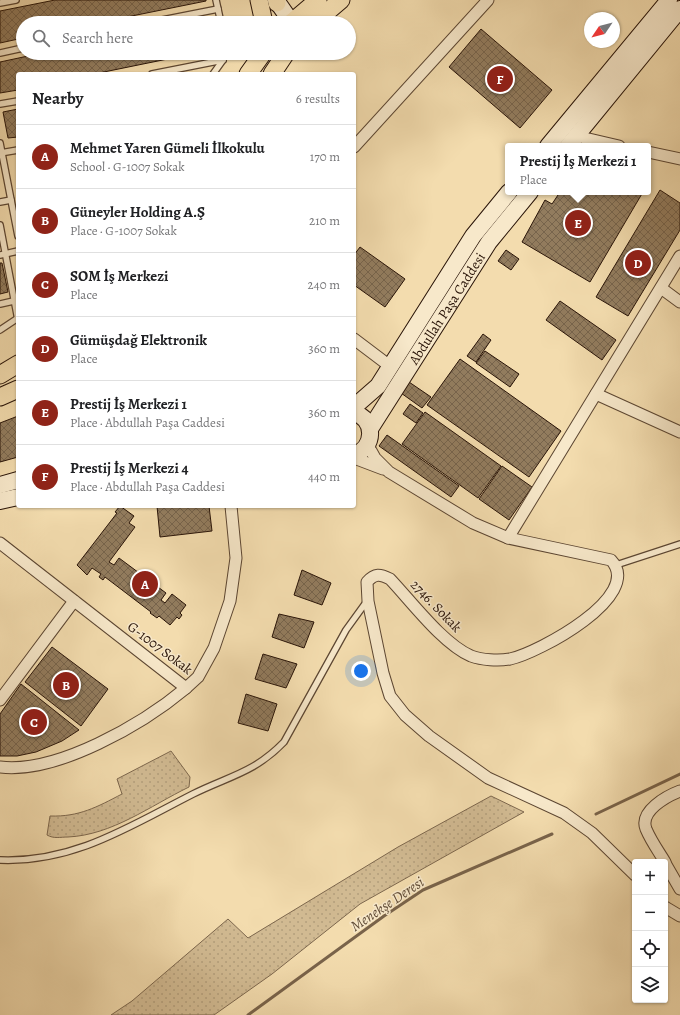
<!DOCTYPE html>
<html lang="en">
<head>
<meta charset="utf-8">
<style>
	body { margin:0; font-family:Alegreya,serif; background:#f2f2f2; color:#202124 }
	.controls { position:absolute; right:12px; bottom:12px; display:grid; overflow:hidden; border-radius:4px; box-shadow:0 1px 3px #0004 }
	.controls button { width:36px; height:36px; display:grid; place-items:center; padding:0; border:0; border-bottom:1px solid #e0e0e0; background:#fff; color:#202124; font:20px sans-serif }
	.compass { position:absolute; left:584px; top:12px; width:36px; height:36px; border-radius:50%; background:#fff; box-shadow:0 1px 3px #0004; rotate:235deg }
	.you { position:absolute; left:361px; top:671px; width:14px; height:14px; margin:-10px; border:3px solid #fff; border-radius:50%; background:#1a73e8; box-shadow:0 0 0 6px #1a73e833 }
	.badge { display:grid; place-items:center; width:26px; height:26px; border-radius:50%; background:#8f2418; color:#fff; font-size:13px; font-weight:700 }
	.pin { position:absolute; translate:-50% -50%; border:2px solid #fff; box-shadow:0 1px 4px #0006 }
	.popup { position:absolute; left:505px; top:143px; width:146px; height:52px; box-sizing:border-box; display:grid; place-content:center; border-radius:4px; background:#fff; filter:drop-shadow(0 1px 3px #0005); font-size:13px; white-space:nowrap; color:#757577 }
	.popup b { font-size:15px; color:#202124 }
	.popup::after { content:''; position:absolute; left:50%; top:100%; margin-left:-8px; border:8px solid transparent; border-top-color:#fff }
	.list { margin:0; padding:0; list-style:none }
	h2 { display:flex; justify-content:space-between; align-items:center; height:52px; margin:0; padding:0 16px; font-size:17px }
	h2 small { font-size:13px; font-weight:400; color:#757577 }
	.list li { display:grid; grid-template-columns:26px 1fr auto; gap:12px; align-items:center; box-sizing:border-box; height:64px; padding:0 16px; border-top:1px solid #e0e0e0 }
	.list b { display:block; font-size:15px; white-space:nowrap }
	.list p { margin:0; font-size:13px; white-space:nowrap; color:#757577 }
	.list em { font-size:13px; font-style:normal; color:#757577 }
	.icon { flex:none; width:22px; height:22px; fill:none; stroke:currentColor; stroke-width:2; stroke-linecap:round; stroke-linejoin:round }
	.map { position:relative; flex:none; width:680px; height:1015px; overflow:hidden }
	.search { position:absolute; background:#fff; box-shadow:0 1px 3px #0004; left:16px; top:16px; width:340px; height:44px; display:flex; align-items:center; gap:10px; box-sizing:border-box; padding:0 14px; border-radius:22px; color:#757577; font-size:15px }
	.panel { position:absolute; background:#fff; box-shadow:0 1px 3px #0004; left:16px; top:72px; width:340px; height:436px; border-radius:4px }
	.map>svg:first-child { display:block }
	.grass { fill:url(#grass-dots); stroke:#7d674d }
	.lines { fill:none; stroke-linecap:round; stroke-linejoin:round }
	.stream { stroke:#79634a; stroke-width:3 }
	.building { fill:url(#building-cross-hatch); stroke:#291408 }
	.lane-casing { stroke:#5c4632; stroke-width:8 }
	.street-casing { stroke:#5c4632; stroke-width:13 }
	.secondary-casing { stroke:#291408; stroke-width:18 }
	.primary-casing { stroke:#291408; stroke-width:19 }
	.lane { stroke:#f7e8ca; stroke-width:5.5 }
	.street { stroke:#f7e8ca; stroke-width:11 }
	.secondary { stroke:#f7e8ca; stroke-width:16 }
	.primary { stroke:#f3dcae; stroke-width:17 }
	.labels { text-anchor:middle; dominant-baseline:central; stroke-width:3; stroke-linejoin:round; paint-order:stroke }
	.street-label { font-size:14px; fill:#291408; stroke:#f7e8ca }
	.water-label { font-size:15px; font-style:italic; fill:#5e4934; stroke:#f7e8ca }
</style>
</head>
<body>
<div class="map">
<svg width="680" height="1015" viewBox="0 0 680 1015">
	<defs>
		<pattern id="grass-dots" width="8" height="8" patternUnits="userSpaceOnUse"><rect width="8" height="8" fill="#d1ba92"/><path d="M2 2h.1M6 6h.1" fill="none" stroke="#b39f7c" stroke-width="1.8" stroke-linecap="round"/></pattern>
		<pattern id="building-cross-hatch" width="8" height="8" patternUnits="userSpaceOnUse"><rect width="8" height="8" fill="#927c5e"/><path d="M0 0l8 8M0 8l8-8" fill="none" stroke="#77644c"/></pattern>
	</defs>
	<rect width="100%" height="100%" fill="#f3dcae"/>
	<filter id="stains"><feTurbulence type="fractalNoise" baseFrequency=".005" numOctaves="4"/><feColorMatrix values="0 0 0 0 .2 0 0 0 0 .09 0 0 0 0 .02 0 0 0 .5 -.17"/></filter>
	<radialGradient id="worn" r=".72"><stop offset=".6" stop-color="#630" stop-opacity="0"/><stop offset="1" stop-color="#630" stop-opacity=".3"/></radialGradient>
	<!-- grass -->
	<g class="grass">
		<path d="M171,751L190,777L189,787C150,806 112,835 68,837C60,837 54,839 47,835L50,816C79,817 97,807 122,794L117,779Z"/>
		<path d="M491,796L524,812L360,904L272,974L214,1015H111L132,1001L228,919L248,938L398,847Z"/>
	</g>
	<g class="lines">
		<!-- stream -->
		<g class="stream">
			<path d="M596,814L680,774"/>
			<path d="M248,1015L384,916L423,890L552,834"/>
		</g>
	</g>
	<!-- building -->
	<g class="building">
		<path d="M55,0H206V1L97,23H23V38L0,43V11Z"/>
		<path d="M210,19L211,23H190Z"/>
		<path d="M481,29L552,90L520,128L449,67Z"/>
		<path d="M42,53H197L94,74H18V90L0,93V62Z"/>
		<path d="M18,109V137L8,138L3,112Z"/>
		<path d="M660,190L680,203V230L628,316L596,297Z"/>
		<path d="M560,192H643L590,282L522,242L545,200L552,204Z"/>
		<path d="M360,247L405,279L385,307L354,285V255Z"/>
		<path d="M506,250L519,259L511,270L498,261Z"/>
		<path d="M0,263H2L8,292L0,294Z"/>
		<path d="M560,301L616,340L602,360L546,320Z"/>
		<path d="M483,334L491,340L476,362L467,356Z"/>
		<path d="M485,351L519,374L510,387L476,363Z"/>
		<path d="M460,359L561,431L529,477L427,405Z"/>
		<path d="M409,382L431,397L422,408L401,393Z"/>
		<path d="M410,404L423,413L416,423L403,414Z"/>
		<path d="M425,412L501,466L478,498L402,444Z"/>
		<path d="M18,416V457L0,462V423Z"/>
		<path d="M387,435L459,486L451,497L379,446Z"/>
		<path d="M502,466L532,487L509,520L479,499Z"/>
		<path d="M120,506L134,516L129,523L135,527L109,562L114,565L119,558L166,593L161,600L165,603L172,594L186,605L180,613L182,615L179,619L177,617L170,625L159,616L157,618L150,613L151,612L105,577L103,580L99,577L101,574L92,568L87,575L77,565L117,513L115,512Z"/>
		<path d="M157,506H209L212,531L160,537Z"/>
		<path d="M302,570L331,583L322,605L294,595Z"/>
		<path d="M279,614L314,622L304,648L272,637Z"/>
		<path d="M52,647L108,689L81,726L25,682Z"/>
		<path d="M263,654L297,664L286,688L255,679Z"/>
		<path d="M21,684L79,730L62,741L36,752L17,756H0V714Z"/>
		<path d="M246,694L277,704L268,731L238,723Z"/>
	</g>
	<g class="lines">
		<!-- lane casing -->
		<g class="lane-casing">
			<g id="lane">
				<path d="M216,0L221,23"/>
				<path d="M0,3L16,0"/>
				<path d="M147,23L218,9"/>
				<path d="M0,53L23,48"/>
				<path d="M152,74L223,60"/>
				<path d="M213,74L223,60L225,53"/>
				<path d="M0,104L18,101"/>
				<path d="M0,143L18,236"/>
				<path d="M0,153L18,150"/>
				<path d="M0,202L11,200"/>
				<path d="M0,225L18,320"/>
				<path d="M0,255L18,251"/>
				<path d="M0,304L18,300"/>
				<path d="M0,330L18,318"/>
				<path d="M616,565L680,544"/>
				<path d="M0,860C74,863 130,826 193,794C229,776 254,773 284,742L346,630L367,601"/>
			</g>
		</g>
		<!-- street casing -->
		<g class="street-casing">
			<g id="street">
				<path d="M576,136L619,146"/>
				<path d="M354,147L488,0"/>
				<path d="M648,152L680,159"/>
				<path d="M661,288L680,302"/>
				<path d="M354,339L391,367"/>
				<path d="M596,394L680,432"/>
				<path d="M369,443L370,449L375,458L389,472L473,523L508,538L611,560C645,596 538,653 510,659C498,661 482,660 471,656C443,644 411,601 390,579C380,574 375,573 367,582L368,601L383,673L390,696L405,715L429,736L488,778L564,813L592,833L635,875"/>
				<path d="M354,458L383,469"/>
				<path d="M508,538L680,256"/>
				<path d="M0,543L186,688L198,677L214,648L230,601L236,558L231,506"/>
				<path d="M0,700L74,601"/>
				<path d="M0,767C57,774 143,724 186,688"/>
				<path d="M665,862C659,852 651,841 646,829C639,811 667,796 680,791"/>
				<path d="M665,863L680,889"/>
				<path d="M665,907L680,916"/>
			</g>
		</g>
		<!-- secondary casing -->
		<g class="secondary-casing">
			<g id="secondary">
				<path d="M276,0L292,23"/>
				<path d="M548,146L669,0"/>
				<path d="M568,146L680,9"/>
				<path d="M354,407L378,386L473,236L509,192"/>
				<path d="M354,413C376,419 375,448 354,455"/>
				<path id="s1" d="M370,429L489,242L530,192"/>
				<path d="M0,485L18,480"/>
				<path d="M0,501L18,497"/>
			</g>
		</g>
		<!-- primary casing -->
		<g class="primary-casing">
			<g id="primary">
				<path d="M259,0L264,23"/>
				<path d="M277,0V3"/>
				<path d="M291,23L318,0"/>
				<path d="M314,23L341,0"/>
				<path d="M248,74L263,53"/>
				<path d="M272,74L286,53"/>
				<path d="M0,375L18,364"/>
				<path d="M0,397L18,389"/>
			</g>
		</g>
		<!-- lane -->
		<use href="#lane" class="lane"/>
		<!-- street -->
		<use href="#street" class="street"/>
		<!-- secondary -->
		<use href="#secondary" class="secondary"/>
		<!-- primary -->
		<use href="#primary" class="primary"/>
	</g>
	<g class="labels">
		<!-- street labels -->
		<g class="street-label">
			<text stroke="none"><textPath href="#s1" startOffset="143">Abdullah Paşa Caddesi</textPath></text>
			<text transform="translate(436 606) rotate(46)">2746. Sokak</text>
			<text transform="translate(160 648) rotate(37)">G-1007 Sokak</text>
		</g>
		<!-- water labels -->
		<g class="water-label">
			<text transform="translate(387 904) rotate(-34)">Menekşe Deresi</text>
		</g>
	</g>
	<rect width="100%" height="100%" filter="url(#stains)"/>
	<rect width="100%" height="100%" fill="url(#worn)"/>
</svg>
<div class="controls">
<button>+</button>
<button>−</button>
<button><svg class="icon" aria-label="locate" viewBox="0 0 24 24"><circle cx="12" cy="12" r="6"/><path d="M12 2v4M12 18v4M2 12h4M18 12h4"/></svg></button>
<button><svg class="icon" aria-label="layers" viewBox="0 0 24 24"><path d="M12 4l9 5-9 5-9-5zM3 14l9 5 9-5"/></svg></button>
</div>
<svg class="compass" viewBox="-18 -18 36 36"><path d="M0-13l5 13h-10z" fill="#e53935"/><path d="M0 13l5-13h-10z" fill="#757577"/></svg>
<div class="you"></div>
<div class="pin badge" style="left:145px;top:584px">A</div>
<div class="pin badge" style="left:66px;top:685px">B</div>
<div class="pin badge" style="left:34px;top:722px">C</div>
<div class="pin badge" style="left:638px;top:263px">D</div>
<div class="pin badge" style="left:578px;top:223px">E</div>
<div class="popup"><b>Prestij İş Merkezi 1</b>Place</div>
<div class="pin badge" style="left:500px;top:79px">F</div>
<div class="search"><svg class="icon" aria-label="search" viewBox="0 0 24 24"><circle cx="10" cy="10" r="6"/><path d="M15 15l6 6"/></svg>Search here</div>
<section class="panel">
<h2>Nearby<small>6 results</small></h2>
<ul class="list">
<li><span class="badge">A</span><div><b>Mehmet Yaren Gümeli İlkokulu</b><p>School · G-1007 Sokak</p></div><em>170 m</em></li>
<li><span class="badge">B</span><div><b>Güneyler Holding A.Ş</b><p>Place · G-1007 Sokak</p></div><em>210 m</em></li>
<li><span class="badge">C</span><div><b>SOM İş Merkezi</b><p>Place</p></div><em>240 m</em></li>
<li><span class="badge">D</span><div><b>Gümüşdağ Elektronik</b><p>Place</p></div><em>360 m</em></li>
<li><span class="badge">E</span><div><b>Prestij İş Merkezi 1</b><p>Place · Abdullah Paşa Caddesi</p></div><em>360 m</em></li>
<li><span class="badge">F</span><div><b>Prestij İş Merkezi 4</b><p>Place · Abdullah Paşa Caddesi</p></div><em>440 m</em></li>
</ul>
</section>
</div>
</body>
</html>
